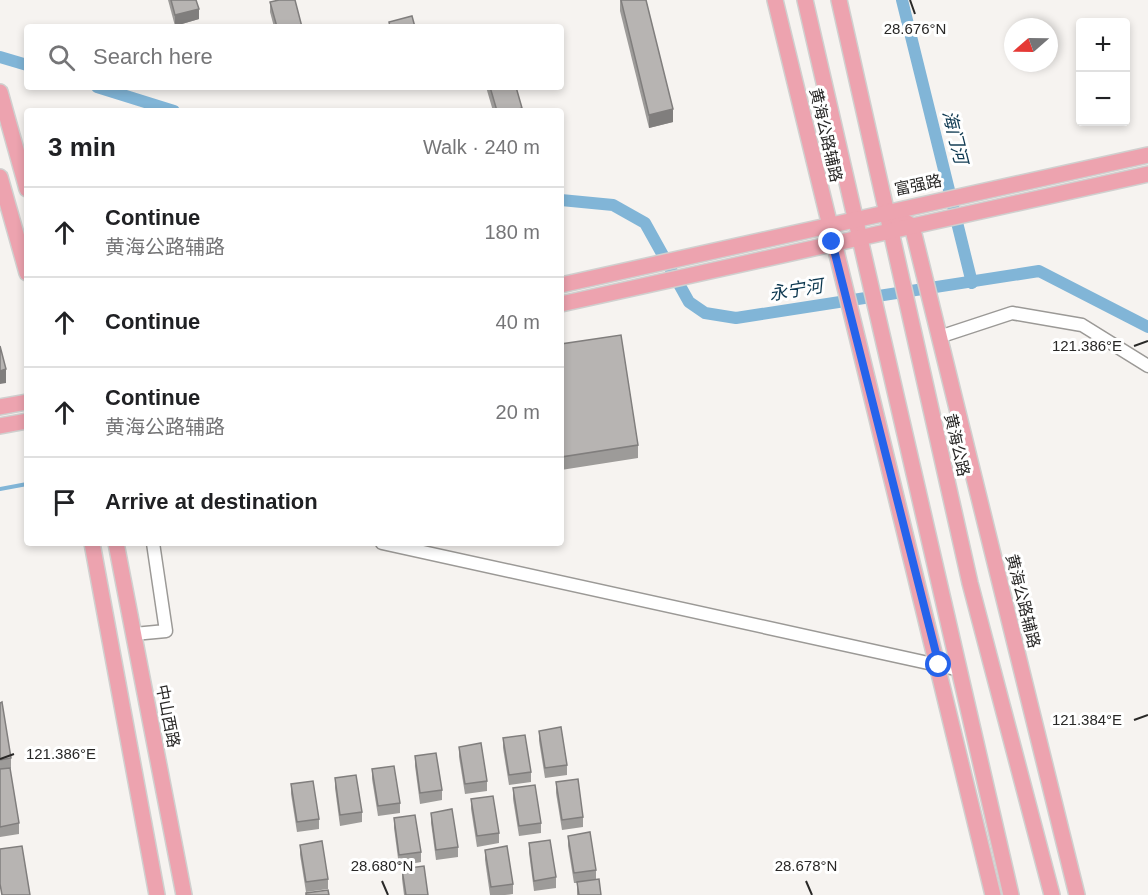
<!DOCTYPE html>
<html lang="en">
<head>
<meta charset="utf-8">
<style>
	body { margin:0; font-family:Arial,"Noto Sans SC",sans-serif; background:#f2f2f2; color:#202124 }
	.controls { position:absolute; right:18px; top:18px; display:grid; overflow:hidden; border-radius:6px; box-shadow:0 3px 9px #0003 }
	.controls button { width:54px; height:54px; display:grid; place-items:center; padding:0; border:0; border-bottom:2px solid #e0e0e0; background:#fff; color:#202124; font:30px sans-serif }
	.compass { position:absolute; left:1004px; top:18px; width:54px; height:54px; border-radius:50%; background:#fff; box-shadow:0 3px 9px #0003; rotate:250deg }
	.stop { position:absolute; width:18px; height:18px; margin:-14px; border:4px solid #2563eb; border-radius:50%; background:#fff }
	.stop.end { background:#2563eb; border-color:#fff; box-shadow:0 2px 6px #0008 }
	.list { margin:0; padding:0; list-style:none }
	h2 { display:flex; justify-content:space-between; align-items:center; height:78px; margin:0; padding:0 24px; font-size:26px }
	h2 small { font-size:20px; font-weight:400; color:#757577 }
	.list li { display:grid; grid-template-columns:39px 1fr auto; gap:18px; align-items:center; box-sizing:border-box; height:90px; padding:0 24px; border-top:2px solid #e0e0e0 }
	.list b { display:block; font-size:22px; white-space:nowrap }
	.list p { margin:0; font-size:20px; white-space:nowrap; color:#757577 }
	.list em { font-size:20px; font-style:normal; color:#757577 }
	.icon { flex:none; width:33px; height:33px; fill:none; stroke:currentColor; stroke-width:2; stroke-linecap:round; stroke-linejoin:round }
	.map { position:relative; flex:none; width:1148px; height:895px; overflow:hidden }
	.search { position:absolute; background:#fff; box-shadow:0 3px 9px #0003; left:24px; top:24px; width:540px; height:66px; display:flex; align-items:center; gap:15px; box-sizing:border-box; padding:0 21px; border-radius:6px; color:#757577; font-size:22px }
	.panel { position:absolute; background:#fff; box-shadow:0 3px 9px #0003; left:24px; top:108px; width:540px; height:438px; border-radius:6px }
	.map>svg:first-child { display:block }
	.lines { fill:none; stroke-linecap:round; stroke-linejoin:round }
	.stream { stroke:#81b5d7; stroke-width:4 }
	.canal { stroke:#81b5d7; stroke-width:12 }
	.minor-casing { stroke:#9b9996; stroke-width:15 }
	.major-casing { stroke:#d0d0cf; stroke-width:18 }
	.minor { stroke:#fff; stroke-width:12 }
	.major { stroke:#eda3af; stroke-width:15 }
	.wall { fill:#9d9b99 }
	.shaded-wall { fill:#807e7d }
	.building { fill:#b7b4b2; stroke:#807e7d; stroke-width:1.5 }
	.route { stroke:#2563eb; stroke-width:8 }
	.ticks { fill:none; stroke:#292827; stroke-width:2 }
	.labels { text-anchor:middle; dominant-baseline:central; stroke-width:6; stroke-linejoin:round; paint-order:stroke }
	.street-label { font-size:16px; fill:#292827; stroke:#fff }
	.water-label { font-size:18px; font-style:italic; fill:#0d3850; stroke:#fff }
	.ticks-label { font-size:15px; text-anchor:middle; fill:#292827; stroke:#fff; stroke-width:6; stroke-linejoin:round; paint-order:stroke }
</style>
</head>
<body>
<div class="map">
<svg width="1148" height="895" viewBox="0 0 1148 895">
	<rect width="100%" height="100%" fill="#f6f3f0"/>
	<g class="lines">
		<!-- stream -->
		<path class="stream" d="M0,489L27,484"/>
		<!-- canal -->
		<g class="canal">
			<path d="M902,0L972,283"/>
			<path d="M0,57L27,65"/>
			<path d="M97,87L174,111"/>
			<path d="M561,200L613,205L645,223L689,302L705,313L736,318L1039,271L1148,327"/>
		</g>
		<!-- minor casing -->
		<g class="minor-casing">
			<g id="minor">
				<path d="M939,337L1012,313L1082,325L1148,366"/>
				<path d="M382,543L960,670"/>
				<path d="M134,634L166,631L153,543"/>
			</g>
		</g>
		<!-- major casing -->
		<g class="major-casing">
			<g id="major">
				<path d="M775,0L993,895"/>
				<path d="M805,0L1011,895"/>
				<path d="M839,0L970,583L1052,895"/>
				<path d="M0,92L27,189"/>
				<path d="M0,177L27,273"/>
				<path d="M887,211L912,226L1077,895"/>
				<path d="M561,285L1148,155"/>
				<path d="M561,304L1148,174"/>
				<path d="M0,407L27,402"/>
				<path d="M0,426L27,421"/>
				<path d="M92,543L157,895"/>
				<path d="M116,543L184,895"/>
			</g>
		</g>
		<!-- minor -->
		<use href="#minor" class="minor"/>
		<!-- major -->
		<use href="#major" class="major"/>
	</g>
	<!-- wall -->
	<g class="wall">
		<path d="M168,0H196L199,19L175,26Z"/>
		<path d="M620,0H646L673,122L649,128L620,11Z"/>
		<path d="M270,2L302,27H274L270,12Z"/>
		<path d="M486,87H516L522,111H493Z"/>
		<path d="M561,344L638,445V458L561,470Z"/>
		<path d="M0,703L11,758V768L10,769L19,823V834L0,837Z"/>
		<path d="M539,731L567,765V775L545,778L539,741Z"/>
		<path d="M503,738L531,772V782L509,785L503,748Z"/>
		<path d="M459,747L487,781V791L465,794L459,757Z"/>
		<path d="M415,756L442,790V800L420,804L415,766Z"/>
		<path d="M372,769L400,803V813L378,816L372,779Z"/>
		<path d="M335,778L362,812V822L340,826L335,788Z"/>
		<path d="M556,782L583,817V827L562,830L556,793Z"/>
		<path d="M291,784L319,819V829L297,832L291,794Z"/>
		<path d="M513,788L541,823V833L519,836L513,799Z"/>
		<path d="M471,799L499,833V843L477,847L471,809Z"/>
		<path d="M431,813L458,847V857L436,860L431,823Z"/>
		<path d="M394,818L421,852V862L399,866L394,828Z"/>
		<path d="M568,836L596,870V879L601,895H577V883H574L568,846Z"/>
		<path d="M529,843L556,877V888L534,891L529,853Z"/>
		<path d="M300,845L328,879V889L306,892L300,855Z"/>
		<path d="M485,850L513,884V894L505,895H490L485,860Z"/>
		<path d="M402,869L428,895H404L402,879Z"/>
	</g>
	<!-- shaded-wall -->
	<g class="shaded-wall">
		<path d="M199,9V19L175,26V15Z"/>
		<path d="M673,109V122L649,128V115Z"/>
		<path d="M6,369V383L0,384V371Z"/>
	</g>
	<!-- building -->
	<g class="building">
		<path d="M171,0H196L199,9L175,15Z"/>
		<path d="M279,0H295L302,27H277L270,2Z"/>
		<path d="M621,0H646L673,109L649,115Z"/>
		<path d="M412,16L415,27H390L389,22Z"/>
		<path d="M490,87H516L522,108L512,111H497Z"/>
		<path d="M621,335L638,445L561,457V344Z"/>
		<path d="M0,346L6,369L0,371Z"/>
		<path d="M2,702L11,758L0,760V703Z"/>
		<path d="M561,727L567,765L545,768L539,731Z"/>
		<path d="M525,735L531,772L509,775L503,738Z"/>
		<path d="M481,743L487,781L465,784L459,747Z"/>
		<path d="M436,753L442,790L420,793L415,756Z"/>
		<path d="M394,766L400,803L378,806L372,769Z"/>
		<path d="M10,768L19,823L0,827V769Z"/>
		<path d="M356,775L362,812L340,815L335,778Z"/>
		<path d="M578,779L583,817L562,820L556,782Z"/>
		<path d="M313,781L319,819L297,822L291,784Z"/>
		<path d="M535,785L541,823L519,826L513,788Z"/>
		<path d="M493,796L499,833L477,836L471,799Z"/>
		<path d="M452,809L458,847L436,850L431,813Z"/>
		<path d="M415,815L421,852L399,855L394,818Z"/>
		<path d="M590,832L596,870L574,873L568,836Z"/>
		<path d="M550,840L556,877L534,881L529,843Z"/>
		<path d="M322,841L328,879L306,882L300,845Z"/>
		<path d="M22,846L30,895H2L0,884V849Z"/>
		<path d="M507,846L513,884L491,887L485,850Z"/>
		<path d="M424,866L428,895H406L402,869Z"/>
		<path d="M599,879L601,895H579L577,882Z"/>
		<path d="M328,890L329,895H306V893Z"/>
	</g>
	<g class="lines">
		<!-- route -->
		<path class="route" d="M832,242L939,665"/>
	</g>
	<!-- ticks -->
	<path class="ticks" d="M910,0L915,14M1134,346L1148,341M1134,720L1148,715M0,759L14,754M382,881L388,895M806,881L812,895"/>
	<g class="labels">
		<!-- street labels -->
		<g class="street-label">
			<text transform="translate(826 135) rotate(77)">黄海公路辅路</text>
			<text transform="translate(918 185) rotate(-12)">富强路</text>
			<text transform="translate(957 445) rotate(77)">黄海公路</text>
			<text transform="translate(1023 601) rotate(76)">黄海公路辅路</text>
			<text transform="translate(168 716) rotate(79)">中山西路</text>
		</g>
		<!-- water labels -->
		<g class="water-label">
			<text transform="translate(955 137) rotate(76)">海门河</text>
			<text transform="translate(796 290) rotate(-9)">永宁河</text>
		</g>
	</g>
	<g class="ticks-label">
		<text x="915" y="34">28.676°N</text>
		<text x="1087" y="351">121.386°E</text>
		<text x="1087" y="725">121.384°E</text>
		<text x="61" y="759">121.386°E</text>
		<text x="382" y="871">28.680°N</text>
		<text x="806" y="871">28.678°N</text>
	</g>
</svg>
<div class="controls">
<button>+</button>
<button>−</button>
</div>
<svg class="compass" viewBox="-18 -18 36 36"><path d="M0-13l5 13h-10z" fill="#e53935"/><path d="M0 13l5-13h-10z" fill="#757577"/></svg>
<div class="stop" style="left:939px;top:665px"></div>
<div class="stop end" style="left:832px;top:242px"></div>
<div class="search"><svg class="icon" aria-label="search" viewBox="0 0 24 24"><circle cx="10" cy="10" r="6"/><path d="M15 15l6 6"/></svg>Search here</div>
<section class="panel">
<h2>3 min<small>Walk · 240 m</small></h2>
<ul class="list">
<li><svg class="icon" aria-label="ahead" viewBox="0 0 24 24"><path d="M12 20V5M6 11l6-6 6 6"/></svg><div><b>Continue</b><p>黄海公路辅路</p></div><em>180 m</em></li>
<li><svg class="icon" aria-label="ahead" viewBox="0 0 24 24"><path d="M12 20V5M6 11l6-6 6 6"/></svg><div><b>Continue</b></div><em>40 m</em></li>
<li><svg class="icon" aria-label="ahead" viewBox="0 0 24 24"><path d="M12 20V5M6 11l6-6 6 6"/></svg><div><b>Continue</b><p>黄海公路辅路</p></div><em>20 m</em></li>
<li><svg class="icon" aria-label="arrive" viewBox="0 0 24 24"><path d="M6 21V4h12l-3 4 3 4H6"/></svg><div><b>Arrive at destination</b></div></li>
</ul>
</section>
</div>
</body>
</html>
